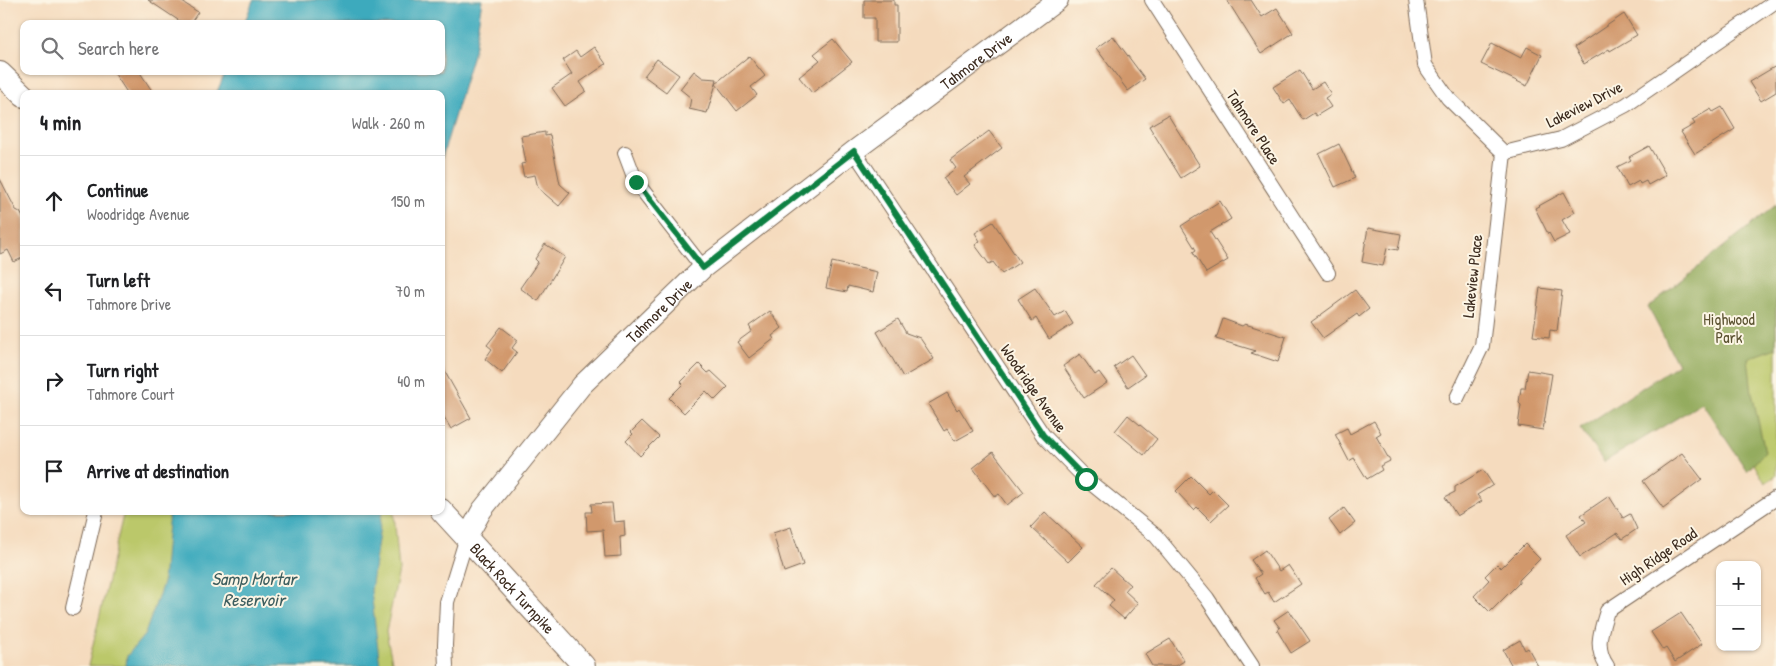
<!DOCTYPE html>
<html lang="en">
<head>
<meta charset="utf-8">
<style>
	body { margin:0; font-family:"Patrick Hand",sans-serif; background:#f2f2f2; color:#202124 }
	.controls { position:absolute; right:15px; bottom:15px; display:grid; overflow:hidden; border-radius:10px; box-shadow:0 1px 4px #0004 }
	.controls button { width:45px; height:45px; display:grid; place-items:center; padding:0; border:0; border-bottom:1px solid #e0e0e0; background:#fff; color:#202124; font:25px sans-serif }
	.stop { position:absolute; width:15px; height:15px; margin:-11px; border:4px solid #0b8043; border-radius:50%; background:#fff }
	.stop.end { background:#0b8043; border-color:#fff; box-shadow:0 1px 5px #0008 }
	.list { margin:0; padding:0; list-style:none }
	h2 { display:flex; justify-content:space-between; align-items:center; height:65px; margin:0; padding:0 20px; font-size:21px }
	h2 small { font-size:16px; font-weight:400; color:#757577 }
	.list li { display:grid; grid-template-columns:32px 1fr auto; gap:15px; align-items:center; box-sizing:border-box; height:90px; padding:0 20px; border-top:1px solid #e0e0e0 }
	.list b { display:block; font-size:19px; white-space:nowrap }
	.list p { margin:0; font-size:16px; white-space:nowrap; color:#757577 }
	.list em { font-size:16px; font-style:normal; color:#757577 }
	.icon { flex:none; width:28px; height:28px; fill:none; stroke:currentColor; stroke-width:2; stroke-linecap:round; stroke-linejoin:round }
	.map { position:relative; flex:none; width:1776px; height:666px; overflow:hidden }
	.search { position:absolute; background:#fff; box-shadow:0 1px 4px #0004; left:20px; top:20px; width:425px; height:55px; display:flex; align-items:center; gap:12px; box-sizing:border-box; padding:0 18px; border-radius:10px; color:#757577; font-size:19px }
	.panel { position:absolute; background:#fff; box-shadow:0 1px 4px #0004; left:20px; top:90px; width:425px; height:425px; border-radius:10px }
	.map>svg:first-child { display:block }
	.green { fill:#bbc86a; stroke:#7b7944 }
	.forest { fill:#94ac5e; stroke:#686b3e }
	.water { fill:#3eaabd; stroke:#3c6a6e }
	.building { fill:#d1986c }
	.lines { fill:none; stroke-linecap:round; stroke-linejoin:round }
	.street-casing { stroke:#7c6856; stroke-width:16 }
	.secondary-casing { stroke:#7c6856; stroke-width:22 }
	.primary-casing { stroke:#7c6856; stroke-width:24 }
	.street { stroke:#fff; stroke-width:14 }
	.secondary { stroke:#fff; stroke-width:20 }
	.primary { stroke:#fff; stroke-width:22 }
	.route { stroke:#0b8043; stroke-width:6 }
	.labels { text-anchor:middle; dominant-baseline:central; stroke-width:4; stroke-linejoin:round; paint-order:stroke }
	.street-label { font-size:16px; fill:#3b2a1e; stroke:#fcf5e5 }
	.park-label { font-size:16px; fill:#5b5231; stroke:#fcf5e5 }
	.water-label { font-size:18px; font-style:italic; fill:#3c5d5e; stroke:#fcf5e5 }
</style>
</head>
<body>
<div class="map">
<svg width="1776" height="666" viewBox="0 0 1776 666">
	<rect width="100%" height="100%" fill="#fcf5e5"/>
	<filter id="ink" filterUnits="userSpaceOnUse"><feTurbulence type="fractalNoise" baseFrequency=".02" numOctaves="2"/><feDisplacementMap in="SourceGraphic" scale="10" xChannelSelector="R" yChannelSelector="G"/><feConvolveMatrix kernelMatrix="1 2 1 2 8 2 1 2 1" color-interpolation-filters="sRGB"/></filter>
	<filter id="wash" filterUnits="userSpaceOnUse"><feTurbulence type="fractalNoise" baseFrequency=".0096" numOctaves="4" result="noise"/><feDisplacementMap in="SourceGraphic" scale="20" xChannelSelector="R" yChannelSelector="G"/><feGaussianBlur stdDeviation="1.12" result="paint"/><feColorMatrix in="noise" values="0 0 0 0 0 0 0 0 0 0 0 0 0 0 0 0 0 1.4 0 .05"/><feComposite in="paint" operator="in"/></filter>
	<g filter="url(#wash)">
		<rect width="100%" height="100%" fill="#f5dbbe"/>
		<!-- green -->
		<g class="green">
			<path d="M1776,237V476L1765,483L1667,314Z"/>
			<path d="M124,511H392L394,513L399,570L386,632L393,666H88Z"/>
		</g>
		<!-- forest -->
		<path class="forest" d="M1776,205V348L1748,358L1752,393L1765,452L1747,471L1702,403L1604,462L1580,429L1678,364L1648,307Z"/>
		<!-- water -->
		<g class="water">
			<path d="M253,0H482L474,51L441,161V94H216L226,71H441V24H244Z"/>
			<path d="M169,511H382L371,591L380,666H126L127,656L145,634L163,583Z"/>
		</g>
		<g id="blocks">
			<!-- building -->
			<g class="building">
				<path d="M148,0H179L198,12L190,24H184Z"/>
				<path d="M864,0H894V5H897V42H875V18H864Z"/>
				<path d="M1227,0H1251L1262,17L1277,8L1293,33L1261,54Z"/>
				<path d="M1624,14L1637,35L1610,51L1609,49L1584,64L1574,48Z"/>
				<path d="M1113,36L1145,79L1128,91L1096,48Z"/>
				<path d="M833,39L852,62L812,93L799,77L820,60L814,54Z"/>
				<path d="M1492,43L1521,58L1527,47L1542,55L1527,86L1481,64Z"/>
				<path d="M594,47L606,64L580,82L586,91L565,106L552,88L572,74L563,60L576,51L580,57Z"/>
				<path d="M749,56L765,76L751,87L757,95L737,111L716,84L707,113L689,109L691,98L680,89L694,71L703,78L717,79L716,83Z"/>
				<path d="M657,59L679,75L666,92L644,76Z"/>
				<path d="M1776,66V92L1761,101L1749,82Z"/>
				<path d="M1300,70L1312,89L1323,82L1331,94L1325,98L1331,107L1316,116L1314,113L1303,120L1290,100L1284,104L1273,87Z"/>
				<path d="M113,71H139L154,94H128Z"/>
				<path d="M1722,107L1735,129L1695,154L1681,132L1695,124L1692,120L1711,109L1713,112Z"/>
				<path d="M1168,115L1200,166L1181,178L1149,126Z"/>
				<path d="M989,131L1002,148L964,177L970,184L956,195L943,178L956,168L950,160Z"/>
				<path d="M545,132V136L550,135L560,184L570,193L559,206L538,188L535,175L524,177L521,164L526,163L521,136Z"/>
				<path d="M1339,144L1355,178L1335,187L1319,154Z"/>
				<path d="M1649,146L1666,175L1648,185L1646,181L1640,184L1639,181L1628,187L1617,167L1631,160L1629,157Z"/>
				<path d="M0,179L16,210L20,212L24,219V257L14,262L8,250L0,254Z"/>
				<path d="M1564,192L1575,212L1562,220L1570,234L1554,242L1549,233L1548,234L1535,208Z"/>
				<path d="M1220,201L1231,219L1210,232L1228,260L1206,273L1193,252L1196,250L1181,226Z"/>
				<path d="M993,222L1020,262L1002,274L993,262L989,264L975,245L980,241L975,233Z"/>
				<path d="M1368,228L1401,234L1398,250L1387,248L1383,266L1362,262Z"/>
				<path d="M545,244L565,257L538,301L520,288L538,262L535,259Z"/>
				<path d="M832,262L877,272L873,292L848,286L847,292L826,288Z"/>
				<path d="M1035,288L1055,317L1065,311L1073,324L1049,339L1036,318L1032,321L1018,299Z"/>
				<path d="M1540,288L1562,291L1557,331L1550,330L1549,338L1533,336Z"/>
				<path d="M1355,290L1369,309L1359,317L1357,314L1323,338L1311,322Z"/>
				<path d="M770,311L782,328L772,336L774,339L749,358L737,342L752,331L749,326Z"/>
				<path d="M898,319L906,333L920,338L934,359L903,377L877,332Z"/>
				<path d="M1223,319L1242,326L1245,324L1286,337L1278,362L1251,353L1256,351L1216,339Z"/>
				<path d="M501,327L518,340L512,348L517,352L502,373L485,359L492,349L487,345Z"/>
				<path d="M1080,354L1095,375L1099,372L1107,383L1084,398L1063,366Z"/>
				<path d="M1131,355L1145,375L1128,387L1114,367Z"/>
				<path d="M699,364L708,373L711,371L728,387L715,400L706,391L684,413L669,398L683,384L681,382Z"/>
				<path d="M441,365L471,418L451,429L441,412Z"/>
				<path d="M1528,370L1552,374L1543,430L1518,426L1521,405L1519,403L1521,388H1525Z"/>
				<path d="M947,393L957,410L959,408L973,431L955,441L947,429L944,431L928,404Z"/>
				<path d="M1128,415L1157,439L1144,455L1115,431Z"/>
				<path d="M642,421L659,437L640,456L626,441L633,434L631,432Z"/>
				<path d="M1374,421L1381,433L1376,436L1390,461L1380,466L1382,470L1367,479L1354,458L1349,461L1335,434L1347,428L1350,434Z"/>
				<path d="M993,452L1024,492L1007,505L999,494L995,497L973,468Z"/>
				<path d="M1682,453L1702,479L1663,508L1643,481Z"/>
				<path d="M1483,470L1493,485L1477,495L1482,501L1457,516L1445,497L1455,492V487Z"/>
				<path d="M1191,476L1209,494L1213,490L1228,505L1211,521L1197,507L1194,510L1176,491Z"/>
				<path d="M1609,496L1623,518L1630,514L1637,529L1622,539L1617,533L1580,557L1566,535L1586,522L1581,515Z"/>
				<path d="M612,503L614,522L624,521L625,536L620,537L621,556L605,557L603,530L587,531L586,512H592L591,504Z"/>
				<path d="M1344,508L1355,523L1340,535L1329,520Z"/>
				<path d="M1045,512L1083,547L1068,562L1031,527Z"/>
				<path d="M791,527L803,565L784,572L773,533Z"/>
				<path d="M1525,544L1540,559L1519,580V583L1490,612L1474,596L1489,580L1485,576L1497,564L1501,568Z"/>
				<path d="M1265,550L1279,571L1288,565L1301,584L1274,602L1268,592L1265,594L1255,578L1261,574L1251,560Z"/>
				<path d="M1111,568L1130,585L1125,591L1138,603L1124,619L1109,606L1114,600L1096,584Z"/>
				<path d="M1289,610L1310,641L1291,653L1277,630L1280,628L1274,620Z"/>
				<path d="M1681,613L1702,644L1675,662L1666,648L1663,650L1651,632Z"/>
				<path d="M1170,639L1184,661L1176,666H1152L1145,654Z"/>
				<path d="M1520,640L1525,650L1528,648L1538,666H1512L1503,650Z"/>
			</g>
		</g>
	</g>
	<g filter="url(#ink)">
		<use href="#blocks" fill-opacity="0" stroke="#7c6856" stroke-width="1"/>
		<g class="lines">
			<!-- street casing -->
			<g class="street-casing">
				<g id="street">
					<path d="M1152,0L1328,273"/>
					<path d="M1416,0L1425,65L1448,98L1504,153"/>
					<path d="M854,151L1043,435L1086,479L1156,536L1207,598L1252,666"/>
					<path d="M625,153L636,182L703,268"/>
					<path d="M1504,153L1561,139L1626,105L1776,1"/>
					<path d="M1457,398L1482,346L1504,153"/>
					<path d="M73,608L96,511"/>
					<path d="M446,666L445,645L447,602L467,537"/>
					<path d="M1607,666C1594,647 1601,631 1607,611L1776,498"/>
				</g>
			</g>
			<!-- secondary casing -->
			<g class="secondary-casing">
				<g id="secondary">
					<path id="s1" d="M467,537L482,510L582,385L703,268L854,151L1058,0"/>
				</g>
			</g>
			<!-- primary casing -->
			<g class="primary-casing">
				<g id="primary">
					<path d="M0,73L24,96"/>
					<path id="s2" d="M441,510L584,666"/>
				</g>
			</g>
			<!-- street -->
			<use href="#street" class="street"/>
			<!-- secondary -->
			<use href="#secondary" class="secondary"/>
			<!-- primary -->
			<use href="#primary" class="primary"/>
		</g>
	</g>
	<g class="lines" filter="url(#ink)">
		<!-- route -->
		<path class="route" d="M636,182L703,268L854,151L1043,435L1086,479"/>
	</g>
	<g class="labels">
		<!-- street labels -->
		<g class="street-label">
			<text stroke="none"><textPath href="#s1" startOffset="702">Tahmore Drive</textPath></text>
			<text transform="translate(1584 104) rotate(-27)">Lakeview Drive</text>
			<text transform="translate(1254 127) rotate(57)">Tahmore Place</text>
			<text transform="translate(1472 276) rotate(-84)">Lakeview Place</text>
			<text stroke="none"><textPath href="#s1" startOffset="298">Tahmore Drive</textPath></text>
			<text transform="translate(1034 388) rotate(55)">Woodridge Avenue</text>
			<text transform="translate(1658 556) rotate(-34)">High Ridge Road</text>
			<text stroke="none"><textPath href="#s2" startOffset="106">Black Rock Turnpike</textPath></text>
		</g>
		<!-- park labels -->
		<g class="park-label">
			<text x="1729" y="319">Highwood<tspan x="1729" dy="18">Park</tspan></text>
		</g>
		<!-- water labels -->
		<g class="water-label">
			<text x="254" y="578">Samp Mortar<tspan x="254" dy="21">Reservoir</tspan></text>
		</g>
	</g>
</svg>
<div class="controls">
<button>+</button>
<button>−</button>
</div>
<div class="stop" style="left:1086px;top:479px"></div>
<div class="stop end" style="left:636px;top:182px"></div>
<div class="search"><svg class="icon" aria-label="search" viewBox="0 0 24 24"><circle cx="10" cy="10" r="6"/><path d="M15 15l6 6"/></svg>Search here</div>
<section class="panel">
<h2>4 min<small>Walk · 260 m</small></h2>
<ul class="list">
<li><svg class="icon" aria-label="ahead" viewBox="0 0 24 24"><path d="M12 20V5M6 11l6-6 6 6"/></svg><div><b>Continue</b><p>Woodridge Avenue</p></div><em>150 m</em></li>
<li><svg class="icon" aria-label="left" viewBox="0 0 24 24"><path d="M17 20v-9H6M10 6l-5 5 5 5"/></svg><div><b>Turn left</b><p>Tahmore Drive</p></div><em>70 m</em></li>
<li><svg class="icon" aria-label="right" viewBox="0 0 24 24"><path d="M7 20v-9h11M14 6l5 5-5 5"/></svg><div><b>Turn right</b><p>Tahmore Court</p></div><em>40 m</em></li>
<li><svg class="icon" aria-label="arrive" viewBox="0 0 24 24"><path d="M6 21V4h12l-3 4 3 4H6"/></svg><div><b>Arrive at destination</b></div></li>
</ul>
</section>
</div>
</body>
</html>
